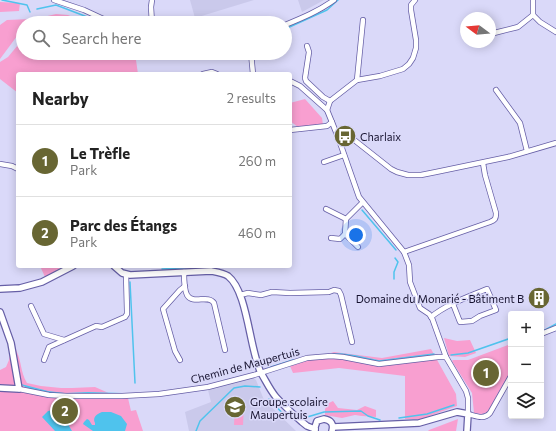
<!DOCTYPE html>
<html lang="en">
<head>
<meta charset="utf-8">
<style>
	body { margin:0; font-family:Commissioner,sans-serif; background:#f6f6f6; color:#222 }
	.controls { position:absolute; right:12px; bottom:12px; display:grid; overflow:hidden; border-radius:4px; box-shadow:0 2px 10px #0003 }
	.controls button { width:36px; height:36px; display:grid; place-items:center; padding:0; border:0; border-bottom:1px solid #e0e0e0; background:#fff; color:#222; font:20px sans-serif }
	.compass { position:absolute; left:460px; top:12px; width:36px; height:36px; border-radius:50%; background:#fff; box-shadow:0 2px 10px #0003; rotate:286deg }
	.you { position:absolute; left:356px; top:235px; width:14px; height:14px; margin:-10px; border:3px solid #fff; border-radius:50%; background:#1a73e8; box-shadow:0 0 0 6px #1a73e833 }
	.badge { display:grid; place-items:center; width:26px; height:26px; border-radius:50%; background:#686633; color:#fff; font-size:13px; font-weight:700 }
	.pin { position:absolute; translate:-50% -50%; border:2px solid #fff; box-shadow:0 1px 4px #0006 }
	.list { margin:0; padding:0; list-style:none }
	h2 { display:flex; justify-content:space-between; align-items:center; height:52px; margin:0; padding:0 16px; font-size:17px }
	h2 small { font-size:13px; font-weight:400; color:#767676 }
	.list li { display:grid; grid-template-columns:26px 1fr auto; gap:12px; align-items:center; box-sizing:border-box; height:72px; padding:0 16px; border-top:1px solid #e0e0e0 }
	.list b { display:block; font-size:15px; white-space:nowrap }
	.list p { margin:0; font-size:13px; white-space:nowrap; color:#767676 }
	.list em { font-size:13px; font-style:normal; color:#767676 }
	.icon { flex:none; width:22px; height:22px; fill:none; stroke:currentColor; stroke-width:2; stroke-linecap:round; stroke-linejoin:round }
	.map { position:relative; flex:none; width:556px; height:431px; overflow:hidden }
	.search { position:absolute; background:#fff; box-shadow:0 2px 10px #0003; left:16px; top:16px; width:276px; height:44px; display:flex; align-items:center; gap:10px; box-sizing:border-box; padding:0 14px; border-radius:22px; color:#767676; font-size:15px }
	.panel { position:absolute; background:#fff; box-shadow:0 2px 10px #0003; left:16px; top:72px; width:276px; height:196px; border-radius:4px }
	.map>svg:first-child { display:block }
	.built { fill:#cac9eb }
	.green { fill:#f89fd0 }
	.water { fill:#4fc3ed }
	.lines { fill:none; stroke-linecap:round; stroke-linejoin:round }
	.stream { stroke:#4fc3ed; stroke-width:1.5 }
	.minor-casing { stroke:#665fa6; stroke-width:6 }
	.tertiary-casing { stroke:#665fa6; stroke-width:8 }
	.minor { stroke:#fff; stroke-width:4.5 }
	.tertiary { stroke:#fff; stroke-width:5.5 }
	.labels { text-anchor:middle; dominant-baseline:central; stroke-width:3; stroke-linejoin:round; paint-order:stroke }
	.poi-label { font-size:11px; fill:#16122f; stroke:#dad9f9; text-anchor:start }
	.street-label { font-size:11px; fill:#16122f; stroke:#dad9f9 }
</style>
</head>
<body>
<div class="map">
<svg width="556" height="431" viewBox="0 0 556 431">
	<rect width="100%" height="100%" fill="#dad9f9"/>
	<!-- built -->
	<g class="built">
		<path d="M190,0H254L195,18Z"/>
		<path d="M298,0H324L302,12Z"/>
		<path d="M252,377L256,380L264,400L296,431H189L185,412L211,402L208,390Z"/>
	</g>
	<!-- green -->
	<g class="green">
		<path d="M0,2L20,3L19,11L0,12Z"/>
		<path d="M56,14L68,15L86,23H36L39,18Z"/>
		<path d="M30,19L27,23H23V28L0,59V25L7,20Z"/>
		<path d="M23,39V53H135L138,74H18V93L0,79V62L8,57Z"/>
		<path d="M305,99L322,118L323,125L298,127L290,121V103Z"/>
		<path d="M40,266H64L45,277Z"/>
		<path d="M444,338L457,341L470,340L476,353L465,357L449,356Z"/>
		<path d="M511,344V371L488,411C484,415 480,414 474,413L472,393L452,361L453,360H468Z"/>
		<path d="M431,349L456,394L457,406L421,419H405V376L339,368L293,373L290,366L334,352L382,358Z"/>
		<path d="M16,350C22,362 20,371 27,383L41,386L61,388H72L95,387L120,398H128L131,411L136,410L143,431H0V370L6,367L9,360L10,353Z"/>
		<path d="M333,401L338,408L357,410L365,406L376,410V417L362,416L355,415L342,418L325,415V409L329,403Z"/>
		<path d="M235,404H244L243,425H234Z"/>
		<path d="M458,419L456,431H428L429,430Z"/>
	</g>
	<!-- water -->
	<g class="water">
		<path d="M21,384L48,391L65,393L88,392L123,393V394L85,393L73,394L48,393L33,390L23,386Z"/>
		<path d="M64,408L70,411L72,414L69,426L72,431H55L42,417L48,411Z"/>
		<path d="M102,412H111L121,416L127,424L125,431H93L83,424L84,422L87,419L89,420L92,425H95V423C92,417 97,414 102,412Z"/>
	</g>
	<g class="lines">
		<!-- stream -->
		<g class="stream">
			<path d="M2,0L27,5L30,12"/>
			<path d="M37,9L56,5L103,23"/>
			<path d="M285,29L327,10L338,0"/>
			<path d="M169,53L184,55L195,53"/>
			<path d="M362,210L396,250"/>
			<path d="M162,269L216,266"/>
			<path d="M394,279V272L398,262L395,258"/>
			<path d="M130,282L135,383"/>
			<path d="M541,331L545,330L556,324"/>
			<path d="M333,354H342L356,356L379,361L434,354"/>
			<path d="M451,355L468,353L511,338"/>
			<path d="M268,368L293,360"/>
			<path d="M269,399L287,418"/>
			<path d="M304,418L324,412L361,411L368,416L380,420"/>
			<path d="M399,418L427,414L454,405"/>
			<path d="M196,431L200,421L234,388L245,386L260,387"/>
		</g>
		<!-- minor casing -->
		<g class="minor-casing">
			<g id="minor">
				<path d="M54,0L84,10L112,23"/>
				<path d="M152,0L151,7L152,23"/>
				<path d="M533,0V15L540,22L556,32"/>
				<path d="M285,25C302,18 319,11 334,0"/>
				<path d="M490,34L518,27L533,15"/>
				<path d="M307,46L309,52L305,78L306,81L323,97L330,101"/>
				<path d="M251,53L253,74"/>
				<path d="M203,74L212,72L217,74"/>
				<path d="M357,80L363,20"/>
				<path d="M290,81L300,86L327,110L338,137L359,197L404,252L409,265L410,282L420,308L429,314L432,318L446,357L466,391L468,398V414C476,416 484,420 490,413L511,376"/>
				<path d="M496,90L520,123L527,151"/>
				<path d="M327,110L330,101L357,80L380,76L403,69L409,64L413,58L416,48V40L411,10V5L415,0"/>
				<path d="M290,130L327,126L332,122"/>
				<path d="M338,137L345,136L353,139L391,169L397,172L408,175H421L436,172L508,157L556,143"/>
				<path d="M324,162L344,155"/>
				<path d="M0,164L12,166L18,169"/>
				<path d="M326,209L346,219"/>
				<path d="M331,238L340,239L345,234"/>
				<path d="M358,247L345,234L346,219L362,203"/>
				<path d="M404,252L490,222C495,220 496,219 496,213L485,175L483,163"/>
				<path d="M184,272C184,279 184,289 187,295C193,305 208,294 214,303L225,350"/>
				<path d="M240,295L248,293L261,295L272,292L290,293L329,292L334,290L339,291L341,295L352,342"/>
				<path d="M31,306L44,334L64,340"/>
				<path d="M431,317C447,304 468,297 487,289L496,310L480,316L472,321L460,322L453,304"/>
				<path d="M541,334L556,328"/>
				<path d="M44,360L49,347L96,326L102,327L125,317L127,314V311L126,274"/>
				<path d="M180,360L175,351L163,309L180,290L185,286"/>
				<path d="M19,389L49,395L67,396H122L159,394L208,387L254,375L307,358L331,356L343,357L379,364L438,357H446"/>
			</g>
		</g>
		<!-- tertiary casing -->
		<g class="tertiary-casing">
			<g id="tertiary">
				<path d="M114,266L122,273L130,275L211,271C216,272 223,273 228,276C248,292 249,348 261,373C266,381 270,390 276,397C284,406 293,414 302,422L307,426L315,429"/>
				<path d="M0,289L20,288L42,282L73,266"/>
				<path d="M0,312L11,343L19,389L0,388"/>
				<path d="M333,427L419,423L457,412L468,414L467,431"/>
				<path d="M315,431V427L317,421L324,419C331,420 334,424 332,431"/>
			</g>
		</g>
		<!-- minor -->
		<use href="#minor" class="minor"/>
		<!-- tertiary -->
		<use href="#tertiary" class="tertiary"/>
	</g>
	<!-- icons -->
	<defs>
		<g id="bus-disc" transform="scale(1.15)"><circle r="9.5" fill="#686633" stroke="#dad9f9"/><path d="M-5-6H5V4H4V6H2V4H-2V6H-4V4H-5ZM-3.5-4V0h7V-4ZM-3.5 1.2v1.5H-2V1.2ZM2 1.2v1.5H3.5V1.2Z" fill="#fff"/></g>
		<g id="building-disc" transform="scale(1.15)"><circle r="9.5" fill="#686633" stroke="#dad9f9"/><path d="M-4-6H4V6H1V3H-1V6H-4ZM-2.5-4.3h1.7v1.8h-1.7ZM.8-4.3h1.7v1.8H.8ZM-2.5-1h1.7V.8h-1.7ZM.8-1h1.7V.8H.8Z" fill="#fff"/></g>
		<g id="school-disc" transform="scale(1.15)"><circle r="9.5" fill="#686633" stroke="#dad9f9"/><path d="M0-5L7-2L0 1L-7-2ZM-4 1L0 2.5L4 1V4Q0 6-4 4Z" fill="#fff"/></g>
	</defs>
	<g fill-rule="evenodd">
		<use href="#bus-disc" x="345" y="136"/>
		<use href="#building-disc" x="539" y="298"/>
		<use href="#school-disc" x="235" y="407"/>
	</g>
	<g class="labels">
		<!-- poi labels -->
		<g class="poi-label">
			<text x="360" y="136">Charlaix</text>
			<text x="524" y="298" text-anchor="end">Domaine du Monarié - Bâtiment B</text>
			<text x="250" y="401">Groupe scolaire<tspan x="250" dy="13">Maupertuis</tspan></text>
		</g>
		<!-- street labels -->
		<g class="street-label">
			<text transform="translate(245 365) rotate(-15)">Chemin de Maupertuis</text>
		</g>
	</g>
</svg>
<div class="controls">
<button>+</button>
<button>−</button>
<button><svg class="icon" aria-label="layers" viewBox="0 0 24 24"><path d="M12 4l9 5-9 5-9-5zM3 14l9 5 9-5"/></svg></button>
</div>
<svg class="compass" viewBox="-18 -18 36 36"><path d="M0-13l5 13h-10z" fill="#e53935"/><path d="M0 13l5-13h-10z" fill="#767676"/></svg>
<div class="you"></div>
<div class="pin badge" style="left:486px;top:373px">1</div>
<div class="pin badge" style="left:65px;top:411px">2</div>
<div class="search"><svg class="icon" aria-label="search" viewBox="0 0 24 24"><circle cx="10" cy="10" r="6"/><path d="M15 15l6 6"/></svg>Search here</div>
<section class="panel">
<h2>Nearby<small>2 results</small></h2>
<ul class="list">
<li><span class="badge">1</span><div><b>Le Trèfle</b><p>Park</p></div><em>260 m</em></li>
<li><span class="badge">2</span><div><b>Parc des Étangs</b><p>Park</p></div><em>460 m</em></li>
</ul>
</section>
</div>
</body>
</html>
